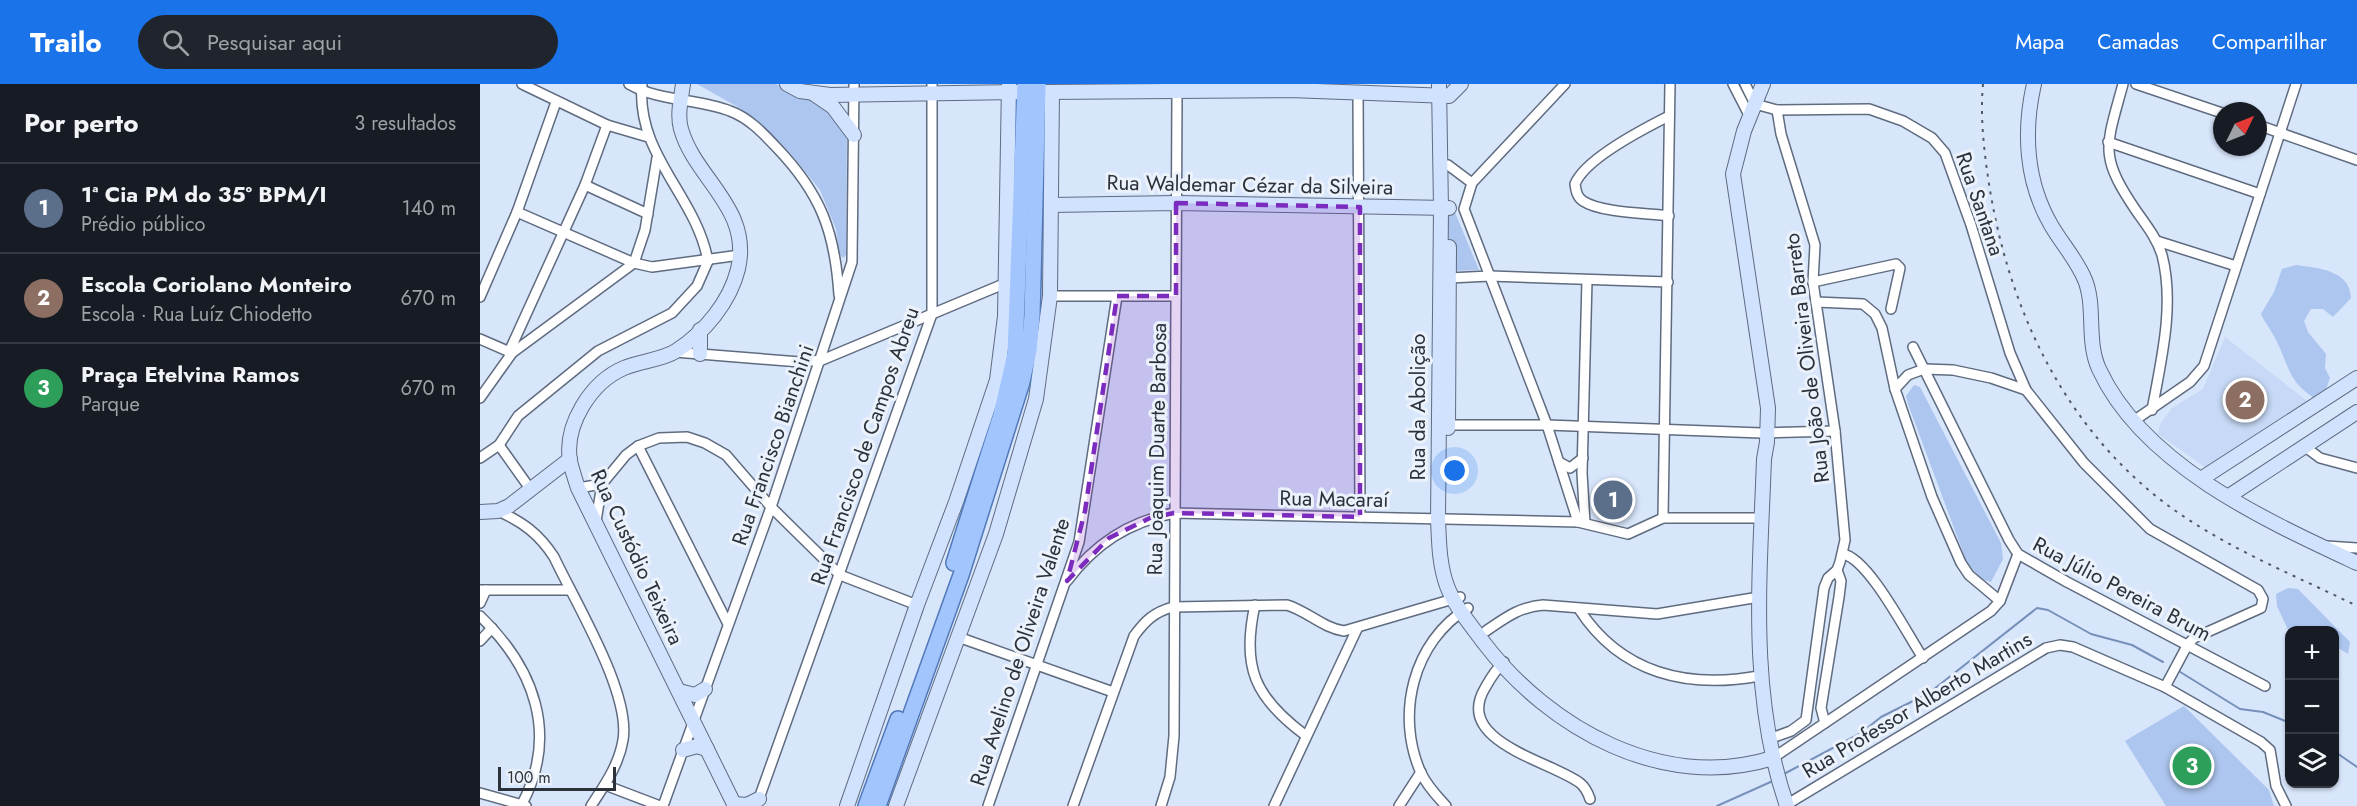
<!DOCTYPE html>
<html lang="pt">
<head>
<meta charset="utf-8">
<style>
	body { margin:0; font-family:Jost,sans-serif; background:#20242c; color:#f1f3f6 }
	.controls { position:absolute; right:18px; bottom:18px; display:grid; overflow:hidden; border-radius:12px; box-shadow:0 2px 4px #0004 }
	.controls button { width:54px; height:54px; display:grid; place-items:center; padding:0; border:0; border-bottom:2px solid #363941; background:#171b24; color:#f1f3f6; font:30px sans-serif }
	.compass { position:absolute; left:1733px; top:18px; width:54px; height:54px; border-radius:50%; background:#171b24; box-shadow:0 2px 4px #0004; rotate:47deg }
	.scale { position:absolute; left:18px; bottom:15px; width:118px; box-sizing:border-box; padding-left:6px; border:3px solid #2c323a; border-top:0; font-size:16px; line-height:21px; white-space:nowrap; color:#2c323a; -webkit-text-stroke:4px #ecf2fb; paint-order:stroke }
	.you { position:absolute; left:975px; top:387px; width:21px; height:21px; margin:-15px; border:4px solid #fff; border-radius:50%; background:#1a73e8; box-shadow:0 0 0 9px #1a73e833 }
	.badge { display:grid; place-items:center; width:39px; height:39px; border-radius:50%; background:#1a73e8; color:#fff; font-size:20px; font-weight:700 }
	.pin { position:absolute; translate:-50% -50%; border:3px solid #fff; box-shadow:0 2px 6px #0006 }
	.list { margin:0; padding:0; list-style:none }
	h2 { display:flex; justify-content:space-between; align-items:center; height:78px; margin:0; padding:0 24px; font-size:26px }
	h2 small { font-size:20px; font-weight:400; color:#9ea1a6 }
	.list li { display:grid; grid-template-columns:39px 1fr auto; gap:18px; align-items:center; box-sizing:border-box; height:90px; padding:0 24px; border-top:2px solid #363941 }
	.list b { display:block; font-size:22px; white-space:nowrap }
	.list p { margin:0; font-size:20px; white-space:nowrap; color:#9ea1a6 }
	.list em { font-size:20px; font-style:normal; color:#9ea1a6 }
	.icon { flex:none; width:33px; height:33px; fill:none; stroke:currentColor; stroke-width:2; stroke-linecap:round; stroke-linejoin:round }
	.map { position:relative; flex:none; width:1877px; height:722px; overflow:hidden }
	header { display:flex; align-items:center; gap:36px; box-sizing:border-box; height:84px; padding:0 30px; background:#1a73e8; color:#fff }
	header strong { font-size:28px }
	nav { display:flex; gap:33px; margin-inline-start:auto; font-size:21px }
	.search { width:420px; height:54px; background:#20242c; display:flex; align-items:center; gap:15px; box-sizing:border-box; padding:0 21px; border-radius:33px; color:#9ea1a6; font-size:22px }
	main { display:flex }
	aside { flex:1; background:#171b24 }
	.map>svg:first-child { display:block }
	.built { fill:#c7d9f6 }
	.green { fill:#adc6ef }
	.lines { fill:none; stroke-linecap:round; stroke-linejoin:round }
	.stream { stroke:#7790b9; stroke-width:2 }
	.street-casing { stroke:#5f6b7f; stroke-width:12 }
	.secondary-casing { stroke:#5f6b7f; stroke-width:16 }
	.primary-casing { stroke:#5178b9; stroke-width:18 }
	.street { stroke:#fff; stroke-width:9 }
	.secondary { stroke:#d1e2fe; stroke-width:14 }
	.primary { stroke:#a3c5fe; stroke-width:15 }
	.rail { stroke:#515964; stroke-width:2; stroke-dasharray:3 6; stroke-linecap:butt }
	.marked { fill:#7b2cbf; fill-opacity:0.2; stroke:#7b2cbf; stroke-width:4.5; stroke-dasharray:12 8; stroke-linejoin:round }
	.labels { text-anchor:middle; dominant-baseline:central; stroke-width:6; stroke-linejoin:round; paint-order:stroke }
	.street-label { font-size:21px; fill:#2c323a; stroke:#ecf2fb }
</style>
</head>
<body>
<header>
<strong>Trailo</strong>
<div class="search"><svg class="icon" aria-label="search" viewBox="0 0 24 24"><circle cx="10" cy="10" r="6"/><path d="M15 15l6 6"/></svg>Pesquisar aqui</div>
<nav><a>Mapa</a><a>Camadas</a><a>Compartilhar</a></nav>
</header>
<main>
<aside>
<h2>Por perto<small>3 resultados</small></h2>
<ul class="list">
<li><span class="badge" style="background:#5c6f8a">1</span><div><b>1ª Cia PM do 35º BPM/I</b><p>Prédio público</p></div><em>140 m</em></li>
<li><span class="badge" style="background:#8d6e63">2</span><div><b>Escola Coriolano Monteiro</b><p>Escola · Rua Luíz Chiodetto</p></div><em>670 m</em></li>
<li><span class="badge" style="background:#2e9e5b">3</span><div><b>Praça Etelvina Ramos</b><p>Parque</p></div><em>670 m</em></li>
</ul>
</aside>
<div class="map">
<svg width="1877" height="722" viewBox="0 0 1877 722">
	<rect width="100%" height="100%" fill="#d8e6fc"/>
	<!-- built -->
	<path class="built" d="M1745,253L1831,320L1729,386L1678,350L1680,340L1692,324L1723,305Z"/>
	<!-- green -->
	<g class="green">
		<path d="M217,0H296L318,11L348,18L367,43L366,171L363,174L359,170L356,145L340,106L311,70L279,40L256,22Z"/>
		<path d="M974,126L999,186L969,187L968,130Z"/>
		<path d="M1816,181C1838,184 1870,186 1871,214L1853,233L1843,225H1831L1824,237L1828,248L1846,270L1845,284L1850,294L1846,306L1836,315C1807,298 1809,280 1795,254C1791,246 1785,239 1781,230L1794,208L1802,185Z"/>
		<path d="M1434,301L1440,303L1521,459L1523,475L1511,498L1501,495L1487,479L1428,320L1426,312Z"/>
		<path d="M1808,504L1818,505L1870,558L1868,570L1855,562L1854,546L1809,548L1797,522L1796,510Z"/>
		<path d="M1704,622L1789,706L1794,722H1686L1645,657Z"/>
	</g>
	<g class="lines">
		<!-- stream -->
		<g class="stream">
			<path d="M1697,586L1760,625L1783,628L1810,639"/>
			<path d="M1854,667L1877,683"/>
			<path d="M1302,691L1381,649L1401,633L1449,609L1557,524L1568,526L1611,550L1652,561L1683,578"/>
			<path d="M1237,722L1295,696"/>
		</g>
		<!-- street casing -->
		<g class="street-casing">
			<g id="street">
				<path d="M42,0L127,41L168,53"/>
				<path d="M149,0C180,18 217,14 250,27C269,34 283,49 297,64C341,110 355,148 359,211"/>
				<path d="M162,0C156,72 216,111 228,177"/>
				<path d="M1085,0L992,99L984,125L1067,341L1098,438"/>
				<path d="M1253,0L1270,33"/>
				<path d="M1265,0L1275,20L1297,26L1389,25L1423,37L1452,54L1465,69L1491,141L1530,269L1546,306"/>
				<path d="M1643,0C1626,63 1618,71 1657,128C1667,142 1677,155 1682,171C1695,221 1681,277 1672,326"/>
				<path d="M1656,0L1742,29"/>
				<path d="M878,8L880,433"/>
				<path d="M1778,41L1877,76"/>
				<path d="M1628,58L1780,110"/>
				<path d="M968,81L992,99"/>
				<path d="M105,101L168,130"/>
				<path d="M37,128L154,179L172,183L260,171"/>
				<path d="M1189,132C1167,129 1121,129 1103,117C1097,113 1096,107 1095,100C1105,75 1165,44 1189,32"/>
				<path d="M1677,157L1756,182"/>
				<path d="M969,194L1010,192L1188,198"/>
				<path d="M1333,198L1416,180L1420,184L1411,225"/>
				<path d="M570,212H696"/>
				<path d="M0,213L37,128L76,18"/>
				<path d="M1336,218L1383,220L1395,230L1402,244L1415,305L1452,413L1481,479L1489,491L1520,517"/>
				<path d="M0,255L32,269"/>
				<path d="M1433,263L1529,456L1538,470L1587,498L1785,602"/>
				<path d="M29,268L105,101L127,41"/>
				<path d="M195,268L320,278L342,276L526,199"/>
				<path d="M1415,305L1428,291L1444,285L1473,286L1511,294L1546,306L1604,379L1670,445L1778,506L1783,515L1781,524L1714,554L1708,560L1685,603"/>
				<path d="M0,314L32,269L154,179L165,146L177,74"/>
				<path d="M1655,336L1710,298L1724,282L1816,0"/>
				<path d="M964,341H1067L1281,349L1355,347"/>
				<path d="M19,361L51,406"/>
				<path d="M158,362L248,540"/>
				<path d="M1824,362L1840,374L1877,384"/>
				<path d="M0,374L19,361L38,332L118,267L192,229L217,202L228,177"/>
				<path d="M1079,378L1090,384L1103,374"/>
				<path d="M98,404L122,400"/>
				<path d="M18,427C43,438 59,450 74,473C95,518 151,609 143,656C139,681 124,702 111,722"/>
				<path d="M1183,434L1190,0"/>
				<path d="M116,437L122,400L146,371L158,362L179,354L207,353L225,359L246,371L291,423L360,491L437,521"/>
				<path d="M1105,439L1102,389L1107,196"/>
				<path d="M1846,462L1877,464"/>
				<path d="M1363,470C1389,475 1427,550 1443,574"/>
				<path d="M587,497C615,460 648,438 694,429L1098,438L1148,450L1183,434H1282"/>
				<path d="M0,506H90"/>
				<path d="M0,519L6,506"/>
				<path d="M775,521C761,583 775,614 825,651"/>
				<path d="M1099,525C1141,590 1208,605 1279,592"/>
				<path d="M0,532C54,584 79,650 42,720"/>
				<path d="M1006,547C1025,534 1039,523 1063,521L1177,530L1279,513"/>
				<path d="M478,553L633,608"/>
				<path d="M0,557L12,544"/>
				<path d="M1024,578C1016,585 1010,595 1005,604C973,658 1071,677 1100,699C1105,703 1108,709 1110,715"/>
				<path d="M1345,639L1341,624L1359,513L1361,497L1357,486"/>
				<path d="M1289,655L1311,647L1326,636L1344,504L1348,494L1357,486L1360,478L1365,456L1355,347L1333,198L1335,161L1301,50L1297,26"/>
				<path d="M1293,674L1511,527L1520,517L1538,470"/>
				<path d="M125,701L180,722"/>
				<path d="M0,709L46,722"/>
				<path d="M277,720L452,230V0"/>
				<path d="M1306,721L1566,564L1580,561L1593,563L1685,603L1781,658L1790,666L1796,702L1806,722"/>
				<path d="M183,722L291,423L372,178L374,0"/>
				<path d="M508,722L599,458L637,212"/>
				<path d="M593,722L654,552C665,537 674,528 693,523L807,521C827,527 843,544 864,547L980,513"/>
				<path d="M681,722L690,693L694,652L697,7"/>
				<path d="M794,722L877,545"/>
				<path d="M919,722L941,688"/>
				<path d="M966,722C957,712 947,702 941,689C915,631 933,557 988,524"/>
			</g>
		</g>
		<!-- secondary casing -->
		<g class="secondary-casing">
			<g id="secondary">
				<path d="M203,0C201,15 197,31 201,45C215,95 272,124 258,185C250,218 224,249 196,267C182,276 160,277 144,284C111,298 84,341 90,377C92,386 95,395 98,404L255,722"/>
				<path d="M307,0L320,7L350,11L537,8"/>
				<path d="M959,0L961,125L958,435C959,457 959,480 967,502C975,523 991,541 1004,559C1070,645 1183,708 1293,674"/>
				<path d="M1283,0L1264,47L1253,90L1288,324L1287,358L1284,375C1280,491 1268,610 1307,722"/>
				<path d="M1554,0C1543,48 1546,98 1571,141C1582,160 1597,176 1605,196C1616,223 1606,257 1619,285C1663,381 1787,437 1877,479"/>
				<path d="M565,8L810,6L969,12L981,0"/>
				<path d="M334,10L353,23L374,51"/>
				<path d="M571,121L696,119L969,124"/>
				<path d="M220,270V246"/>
				<path d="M968,344L969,163"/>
				<path d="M1721,395L1877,294"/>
				<path d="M1749,412L1877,328"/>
				<path d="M0,428L18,427L29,422L90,375"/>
				<path d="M199,607L215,611L225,605"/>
				<path d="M203,666L217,662L227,665"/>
				<path d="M254,720L267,721L279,715"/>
				<path d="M367,722L437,521L476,418L517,296L525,232L529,0"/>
				<path d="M416,722L516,450L556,315L570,212L572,8"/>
			</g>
		</g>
		<!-- primary casing -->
		<g class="primary-casing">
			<g id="primary">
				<path d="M474,479L521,331L535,270L545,0"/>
				<path d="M386,722L418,635"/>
				<path d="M398,722L481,491L542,298L549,266L552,232L558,0"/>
			</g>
		</g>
		<!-- street -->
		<use href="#street" class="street"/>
		<!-- secondary -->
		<use href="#secondary" class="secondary"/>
		<!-- primary -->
		<use href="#primary" class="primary"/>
		<!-- rail -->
		<path class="rail" d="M1503,0C1500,33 1504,67 1509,100C1528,221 1580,335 1677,413C1736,460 1810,489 1877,522"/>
	</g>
	<!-- marked area -->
	<path class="marked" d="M696,119L880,123V433L694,429L670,434L629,454L587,497L605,427L637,212H696Z"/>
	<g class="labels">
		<!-- street labels -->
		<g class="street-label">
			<text transform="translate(770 101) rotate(1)">Rua Waldemar Cézar da Silveira</text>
			<text transform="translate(1500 120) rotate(71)">Rua Santana</text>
			<text transform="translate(1327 274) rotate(-97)">Rua João de Oliveira Barreto</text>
			<text transform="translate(938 323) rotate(-90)">Rua da Abolição</text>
			<text transform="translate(293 361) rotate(-71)">Rua Francisco Bianchini</text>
			<text transform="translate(385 362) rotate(-71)">Rua Francisco de Campos Abreu</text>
			<text transform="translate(677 365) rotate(-89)">Rua Joaquim Duarte Barbosa</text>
			<text transform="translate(854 415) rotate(1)">Rua Macaraí</text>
			<text transform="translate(157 473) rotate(65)">Rua Custódio Teixeira</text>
			<text transform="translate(1642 505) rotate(28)">Rua Júlio Pereira Brum</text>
			<text transform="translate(540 568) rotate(-72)">Rua Avelino de Oliveira Valente</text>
			<text transform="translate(1437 621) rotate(-31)">Rua Professor Alberto Martins</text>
		</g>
	</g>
</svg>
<div class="controls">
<button>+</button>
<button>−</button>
<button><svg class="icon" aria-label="layers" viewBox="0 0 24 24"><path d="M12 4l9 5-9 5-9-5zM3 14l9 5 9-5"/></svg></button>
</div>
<svg class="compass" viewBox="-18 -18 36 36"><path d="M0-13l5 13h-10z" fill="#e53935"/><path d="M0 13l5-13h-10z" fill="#9ea1a6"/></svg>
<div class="scale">100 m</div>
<div class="you"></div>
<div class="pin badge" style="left:1133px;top:416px;background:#5c6f8a">1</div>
<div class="pin badge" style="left:1765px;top:316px;background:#8d6e63">2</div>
<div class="pin badge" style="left:1712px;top:682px;background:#2e9e5b">3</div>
</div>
</main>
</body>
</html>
